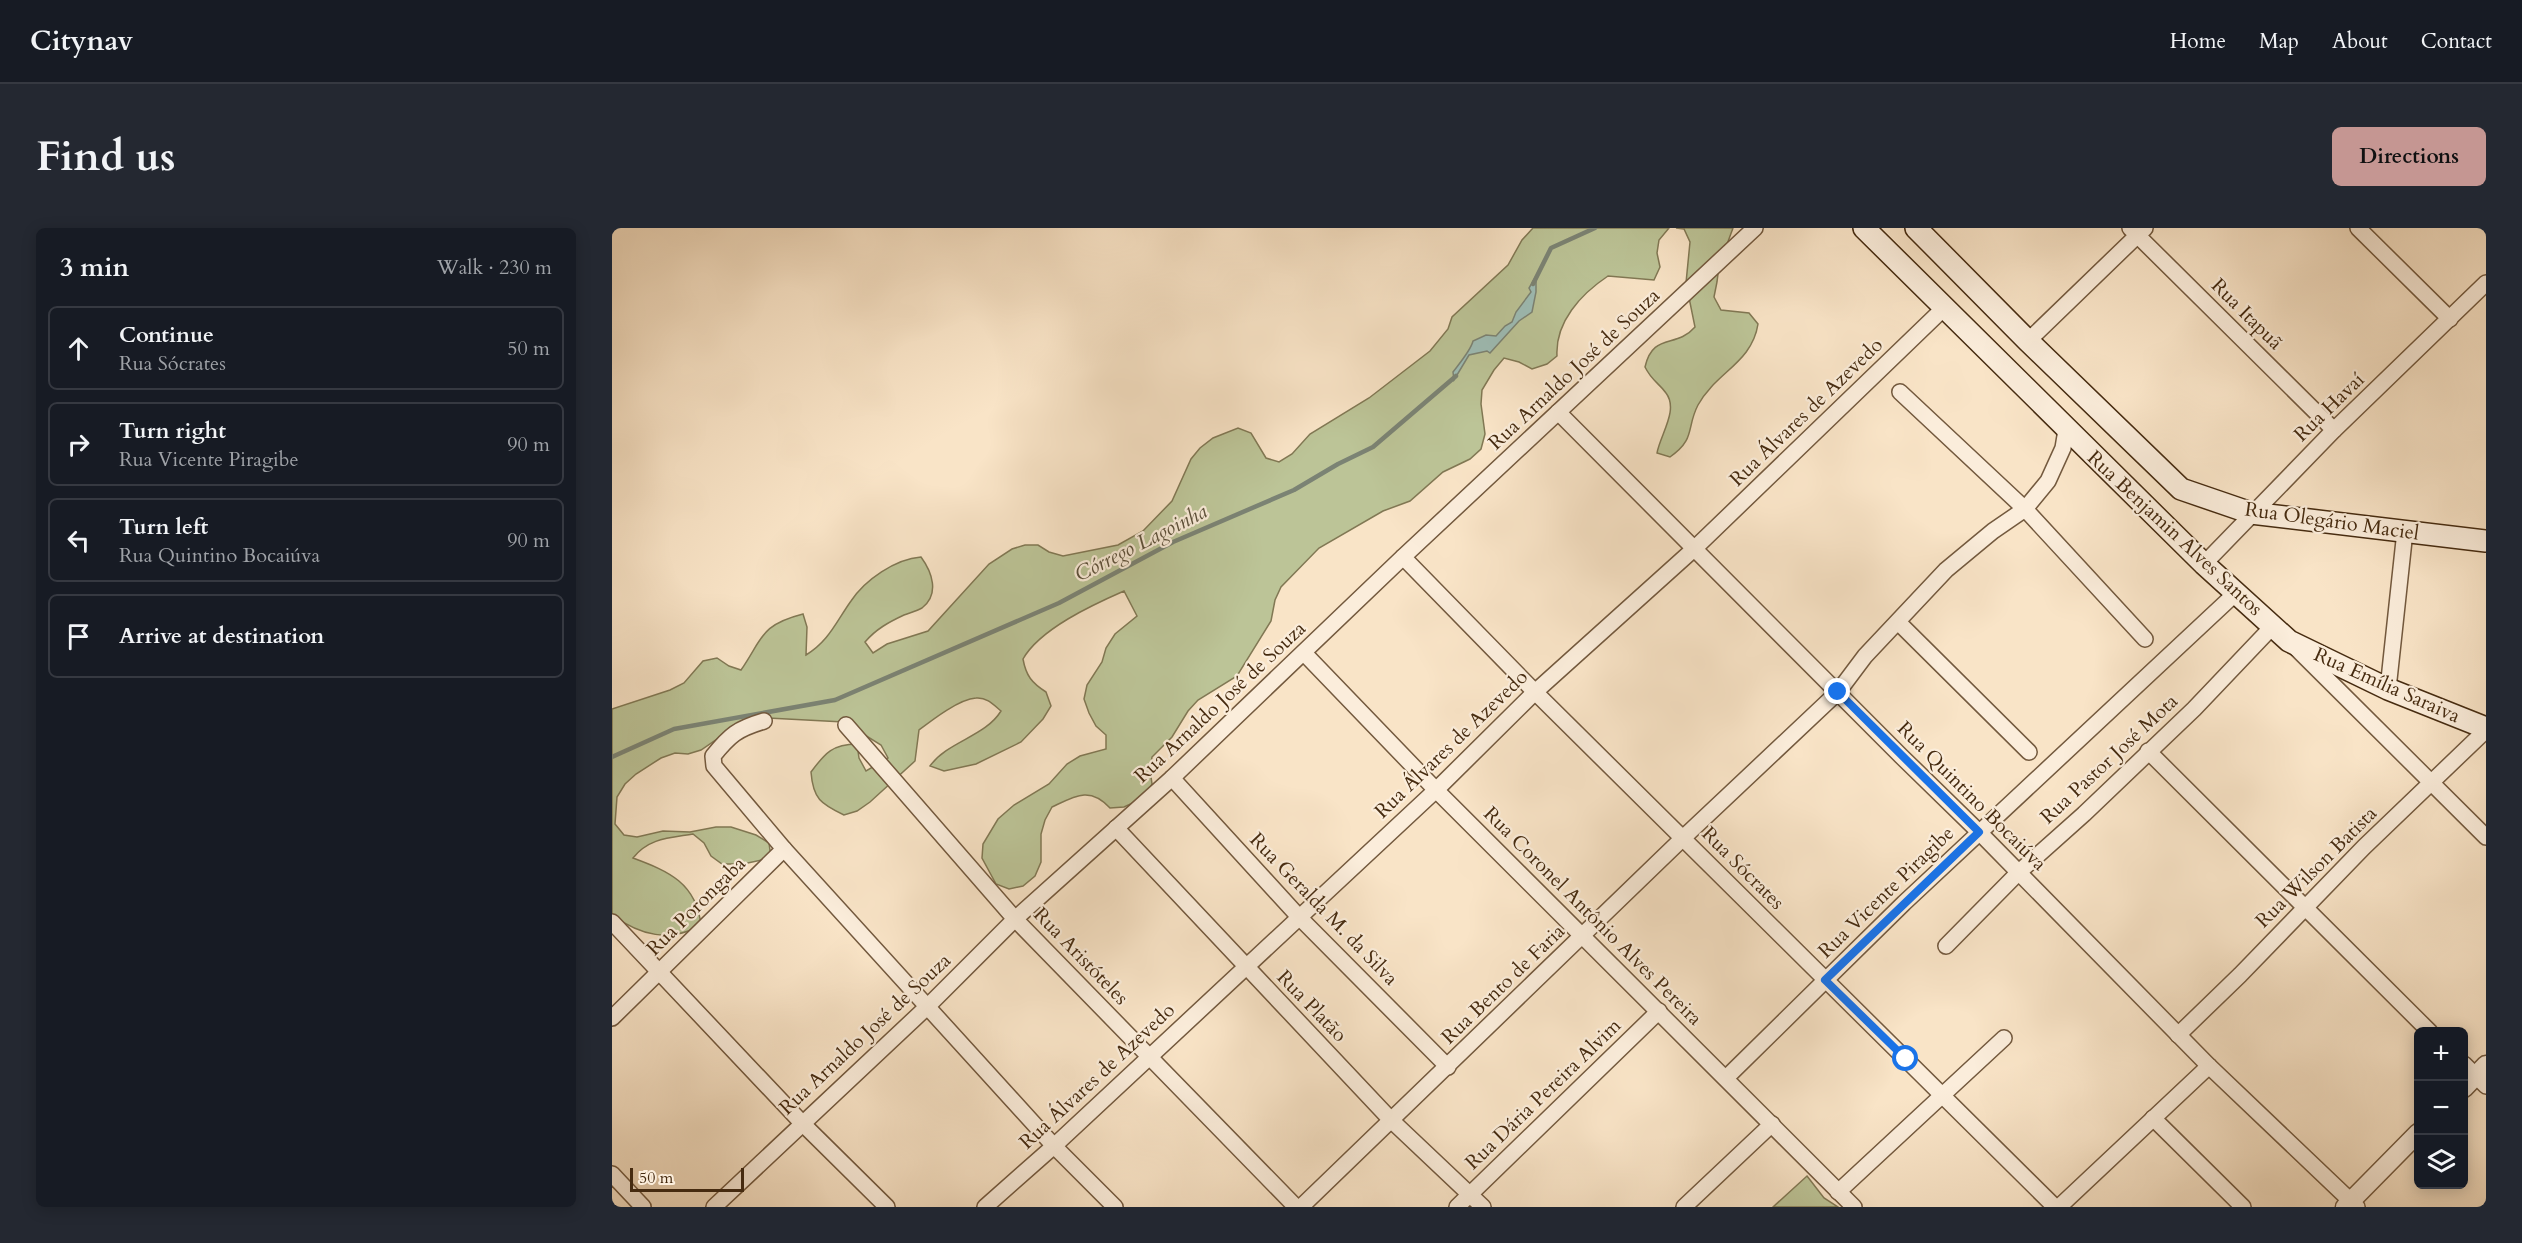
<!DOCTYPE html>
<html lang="en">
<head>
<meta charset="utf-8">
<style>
	body { margin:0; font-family:Cardo,serif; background:#242831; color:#f1f3f6 }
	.controls { position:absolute; right:18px; bottom:18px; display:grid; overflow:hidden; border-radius:9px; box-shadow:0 3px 15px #0003 }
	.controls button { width:54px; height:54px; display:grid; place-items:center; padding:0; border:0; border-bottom:2px solid #363941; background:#171b24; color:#f1f3f6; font:30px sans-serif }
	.scale { position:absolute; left:18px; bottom:15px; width:114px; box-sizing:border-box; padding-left:6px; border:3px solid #462b10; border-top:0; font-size:16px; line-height:21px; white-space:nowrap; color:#462b10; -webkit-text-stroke:4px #fbeddb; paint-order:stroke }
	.stop { position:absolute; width:18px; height:18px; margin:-14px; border:4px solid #1a73e8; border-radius:50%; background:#fff }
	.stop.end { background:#1a73e8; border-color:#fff; box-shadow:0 2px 6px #0008 }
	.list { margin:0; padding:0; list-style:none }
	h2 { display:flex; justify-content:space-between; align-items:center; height:78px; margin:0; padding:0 24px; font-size:26px }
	h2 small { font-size:20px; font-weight:400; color:#9ea1a6 }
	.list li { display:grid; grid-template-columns:39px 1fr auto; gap:18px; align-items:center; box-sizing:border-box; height:84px; margin:0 12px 12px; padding:0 12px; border:2px solid #363941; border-radius:9px }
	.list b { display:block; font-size:22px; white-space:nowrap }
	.list p { margin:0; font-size:20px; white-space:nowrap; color:#9ea1a6 }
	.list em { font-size:20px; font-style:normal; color:#9ea1a6 }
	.icon { flex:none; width:33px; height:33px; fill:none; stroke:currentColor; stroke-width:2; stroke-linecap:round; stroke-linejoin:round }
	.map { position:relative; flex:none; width:1874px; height:979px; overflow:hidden; border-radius:9px }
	header { display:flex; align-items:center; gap:36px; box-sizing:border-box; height:84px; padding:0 30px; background:#171b24; border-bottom:2px solid #363941 }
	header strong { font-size:28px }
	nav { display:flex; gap:33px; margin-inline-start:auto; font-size:21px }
	.intro { display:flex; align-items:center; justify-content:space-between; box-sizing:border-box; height:144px; padding:0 36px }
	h1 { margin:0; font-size:42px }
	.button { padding:15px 27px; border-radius:9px; background:#c59692; color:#111; font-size:21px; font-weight:700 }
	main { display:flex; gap:36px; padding:0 36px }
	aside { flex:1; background:#171b24; border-radius:9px; box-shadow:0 3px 15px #0003 }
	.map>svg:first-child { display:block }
	.green { fill:#bcc497; stroke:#817854; stroke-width:1.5 }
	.water { fill:#9ebeb7; stroke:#7b8374; stroke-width:1.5 }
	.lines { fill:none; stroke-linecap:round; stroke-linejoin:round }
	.stream { stroke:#7b8374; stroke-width:4.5 }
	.minor-casing { stroke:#73593e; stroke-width:18 }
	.tertiary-casing { stroke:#73593e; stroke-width:21 }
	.secondary-casing { stroke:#462b10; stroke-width:24 }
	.minor { stroke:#fbeddb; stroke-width:15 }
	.tertiary { stroke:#fbeddb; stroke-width:18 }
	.secondary { stroke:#fbeddb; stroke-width:21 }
	.route { stroke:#1a73e8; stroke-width:8 }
	.labels { text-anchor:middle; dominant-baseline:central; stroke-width:4.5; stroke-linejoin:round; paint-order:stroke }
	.street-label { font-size:20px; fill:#462b10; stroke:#fbeddb }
	.water-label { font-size:21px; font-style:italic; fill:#5c503a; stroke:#fbeddb }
</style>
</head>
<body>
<header>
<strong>Citynav</strong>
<nav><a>Home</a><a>Map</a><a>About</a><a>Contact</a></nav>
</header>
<div class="intro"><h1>Find us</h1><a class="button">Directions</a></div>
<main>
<aside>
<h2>3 min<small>Walk · 230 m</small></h2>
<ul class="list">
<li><svg class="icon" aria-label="ahead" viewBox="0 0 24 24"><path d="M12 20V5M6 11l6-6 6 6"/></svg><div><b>Continue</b><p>Rua Sócrates</p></div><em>50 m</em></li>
<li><svg class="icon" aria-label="right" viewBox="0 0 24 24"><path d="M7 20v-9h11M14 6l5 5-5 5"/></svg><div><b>Turn right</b><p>Rua Vicente Piragibe</p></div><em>90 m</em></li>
<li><svg class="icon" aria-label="left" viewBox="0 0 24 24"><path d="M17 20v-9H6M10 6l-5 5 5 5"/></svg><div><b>Turn left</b><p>Rua Quintino Bocaiúva</p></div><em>90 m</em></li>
<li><svg class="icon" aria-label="arrive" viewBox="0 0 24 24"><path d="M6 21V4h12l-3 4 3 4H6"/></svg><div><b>Arrive at destination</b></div></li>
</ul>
</aside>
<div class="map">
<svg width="1874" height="979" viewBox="0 0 1874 979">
	<rect width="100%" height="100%" fill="#f9e4c7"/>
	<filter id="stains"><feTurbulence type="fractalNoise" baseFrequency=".00333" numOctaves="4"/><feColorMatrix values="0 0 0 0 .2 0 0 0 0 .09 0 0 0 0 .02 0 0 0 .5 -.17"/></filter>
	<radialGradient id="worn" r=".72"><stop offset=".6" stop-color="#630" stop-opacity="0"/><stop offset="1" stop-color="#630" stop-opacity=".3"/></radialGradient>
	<!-- green -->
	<g class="green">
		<path d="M921,0H1057L1047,12L1045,25L1048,39L1042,52L996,48C969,66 943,94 945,128L935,136L920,141L907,134L892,130L882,142L870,162L869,176L873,206L869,221L858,231L831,244L798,273L771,283L707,320L669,359L663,372L659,393L625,448L586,472L576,483L560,509L540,529L538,542L540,556L534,569L512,579L498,580C478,558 463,568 440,579L433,592L429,606V634L423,648L411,658L397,661L384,656L370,630L371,616L386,591L402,577L437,556L455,536L468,528L494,521V507L484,498L477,485L472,471L475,457L490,434L494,420L503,406L525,388L512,363C480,377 428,401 411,431C414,448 420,455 434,464L439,478L431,491L409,514L364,536L332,543L318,538C336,513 373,509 389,483C382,477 375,469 364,470C347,471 320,492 307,502L303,533L258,574L245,583L232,587C209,576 201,571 199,544C213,525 221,516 245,516L247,530L254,543L276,530L269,517L232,494L156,490L114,505L89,522L76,526L63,525L49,530L24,546L13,556L5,569L3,596L12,607L25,609L51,603L78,604L104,599H119L144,607L157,615L159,630L131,636H110L99,628L92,615L81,606C57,610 37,610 21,630C56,643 85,655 89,698C56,714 30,708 0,687V481L58,462L72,455L91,433L105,430L117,438L129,442C151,410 148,397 191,386L195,399L194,427C217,413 224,394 239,373C253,352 283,331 309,329C320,344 328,366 310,380C305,383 297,385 292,387C277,394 264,401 253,414L261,425L275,416L316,403L377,336L400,321L413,317H426L437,324L451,328L506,317L531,303L560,273L579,231L588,220L601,210L626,200L639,205L654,230L667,234L680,226L698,206L757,170L818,123L836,101L840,89L896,37L910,12Z"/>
		<path d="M1064,0H1121L1107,38L1105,54L1102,69L1109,82L1137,85L1146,96C1140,135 1104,144 1086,177C1074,200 1084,211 1058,229L1045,225C1048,207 1067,182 1054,165C1046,154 1040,153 1033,139C1041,104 1064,121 1083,99L1074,55L1078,14L1072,1Z"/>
		<path d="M1195,948L1212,970L1226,979H1161Z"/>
	</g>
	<!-- water -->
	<path class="water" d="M924,48V64L920,84L907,93L878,125L875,123L857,127L842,152L841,144C847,136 859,122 861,113L874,107L884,108L893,98L900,94L904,84L919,64L917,60Z"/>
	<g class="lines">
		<!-- stream -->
		<g class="stream">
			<path d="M921,56L939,20L983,0"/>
			<path d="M0,529L62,501L223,472L447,375L561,314L682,262L726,236L761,219L844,148"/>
		</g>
		<!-- minor casing -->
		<g class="minor-casing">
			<g id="minor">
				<path d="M1518,0L1722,202"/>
				<path d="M1746,0L1838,91"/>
				<path d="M1416,113L1533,0"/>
				<path d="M1288,164L1413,281L1533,411"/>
				<path d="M946,184L1289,528L1367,604L1597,838L1745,979"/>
				<path d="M791,329L923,464L1443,979"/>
				<path d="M1592,336L1722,202L1874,55"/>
				<path d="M1286,394L1417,524"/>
				<path d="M1685,421L1874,609"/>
				<path d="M692,425L824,562L1242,979"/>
				<path d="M1776,461L1793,303"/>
				<path d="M152,493C125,501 118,507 101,528L102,538L172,621L442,918L503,979"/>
				<path d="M234,497L403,691L684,979"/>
				<path d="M1536,523L1818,804"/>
				<path d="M560,550L688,690L836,839"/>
				<path d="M504,600L779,892L871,979"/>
				<path d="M0,694L190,895L275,979"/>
				<path d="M1334,718L1407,644L1472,586L1582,481L1661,398"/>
				<path d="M0,790L172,621"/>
				<path d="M1566,807L1628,747L1752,619L1874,502"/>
				<path d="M1852,836L1874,858"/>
				<path d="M1114,850L1292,675L1625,364"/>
				<path d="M1541,890L1631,979"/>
				<path d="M0,946L31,979"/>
				<path d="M1226,964L1392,810"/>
				<path d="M102,979L316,778L403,691L560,550L791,329L1143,0"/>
				<path d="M373,979L442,918L824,562L923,464L1083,320L1332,80"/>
				<path d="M689,979L1071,610L1226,464L1253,428L1334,342L1381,303L1413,281L1436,253L1451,220L1454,202"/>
				<path d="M845,979L1047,783"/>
				<path d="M1072,979L1160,896"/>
				<path d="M1447,979L1597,838"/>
			</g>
		</g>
		<!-- tertiary casing -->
		<g class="tertiary-casing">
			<g id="tertiary">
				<path d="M1852,860L1874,837"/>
				<path d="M1733,979L1806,905"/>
			</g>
		</g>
		<!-- secondary casing -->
		<g class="secondary-casing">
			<g id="secondary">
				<path d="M1252,0L1592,336L1677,413L1776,461L1874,500"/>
				<path d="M1304,0L1416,113L1569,261L1639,285L1874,313"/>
			</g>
		</g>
		<!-- minor -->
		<use href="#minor" class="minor"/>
		<!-- tertiary -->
		<use href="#tertiary" class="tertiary"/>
		<!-- secondary -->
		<use href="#secondary" class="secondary"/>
	</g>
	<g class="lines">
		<!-- route -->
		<path class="route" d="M1226,464L1367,604L1213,752L1294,831"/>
	</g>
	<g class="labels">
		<!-- street labels -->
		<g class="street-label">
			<text transform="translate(1635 86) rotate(45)">Rua Itapuã</text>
			<text transform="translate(962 141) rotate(-43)">Rua Arnaldo José de Souza</text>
			<text transform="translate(1717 179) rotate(-44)">Rua Havaí</text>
			<text transform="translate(1194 184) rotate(-44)">Rua Álvares de Azevedo</text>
			<text transform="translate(1720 293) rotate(8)">Rua Olegário Maciel</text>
			<text transform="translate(1563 305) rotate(43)">Rua Benjamin Alves Santos</text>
			<text transform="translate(1775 457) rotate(24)">Rua Emília Saraiva</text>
			<text transform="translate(608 474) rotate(-43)">Rua Arnaldo José de Souza</text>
			<text transform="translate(839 516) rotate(-44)">Rua Álvares de Azevedo</text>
			<text transform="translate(1497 531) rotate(-43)">Rua Pastor José Mota</text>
			<text transform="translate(1360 568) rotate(45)">Rua Quintino Bocaiúva</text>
			<text transform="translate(1704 639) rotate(-45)">Rua Wilson Batista</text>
			<text transform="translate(1131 640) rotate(45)">Rua Sócrates</text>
			<text transform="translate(1274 664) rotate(-44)">Rua Vicente Piragibe</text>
			<text transform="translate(84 678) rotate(-45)">Rua Porongaba</text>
			<text transform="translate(712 681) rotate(46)">Rua Geralda M. da Silva</text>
			<text transform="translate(981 688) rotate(45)">Rua Coronel Antônio Alves Pereira</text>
			<text transform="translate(469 728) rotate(46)">Rua Aristóteles</text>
			<text transform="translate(891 756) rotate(-44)">Rua Bento de Faria</text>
			<text transform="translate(700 778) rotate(46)">Rua Platão</text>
			<text transform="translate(253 806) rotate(-43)">Rua Arnaldo José de Souza</text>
			<text transform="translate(485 848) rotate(-43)">Rua Álvares de Azevedo</text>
			<text transform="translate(931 866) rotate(-44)">Rua Dária Pereira Alvim</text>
		</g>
		<!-- water labels -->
		<g class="water-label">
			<text transform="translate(529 315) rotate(-27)">Córrego Lagoinha</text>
		</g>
	</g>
	<rect width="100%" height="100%" filter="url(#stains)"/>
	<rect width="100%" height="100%" fill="url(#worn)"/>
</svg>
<div class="controls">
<button>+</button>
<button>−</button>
<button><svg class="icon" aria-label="layers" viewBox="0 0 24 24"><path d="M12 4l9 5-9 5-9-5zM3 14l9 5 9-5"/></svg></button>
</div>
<div class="scale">50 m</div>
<div class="stop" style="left:1294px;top:831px"></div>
<div class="stop end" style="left:1226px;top:464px"></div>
</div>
</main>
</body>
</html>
